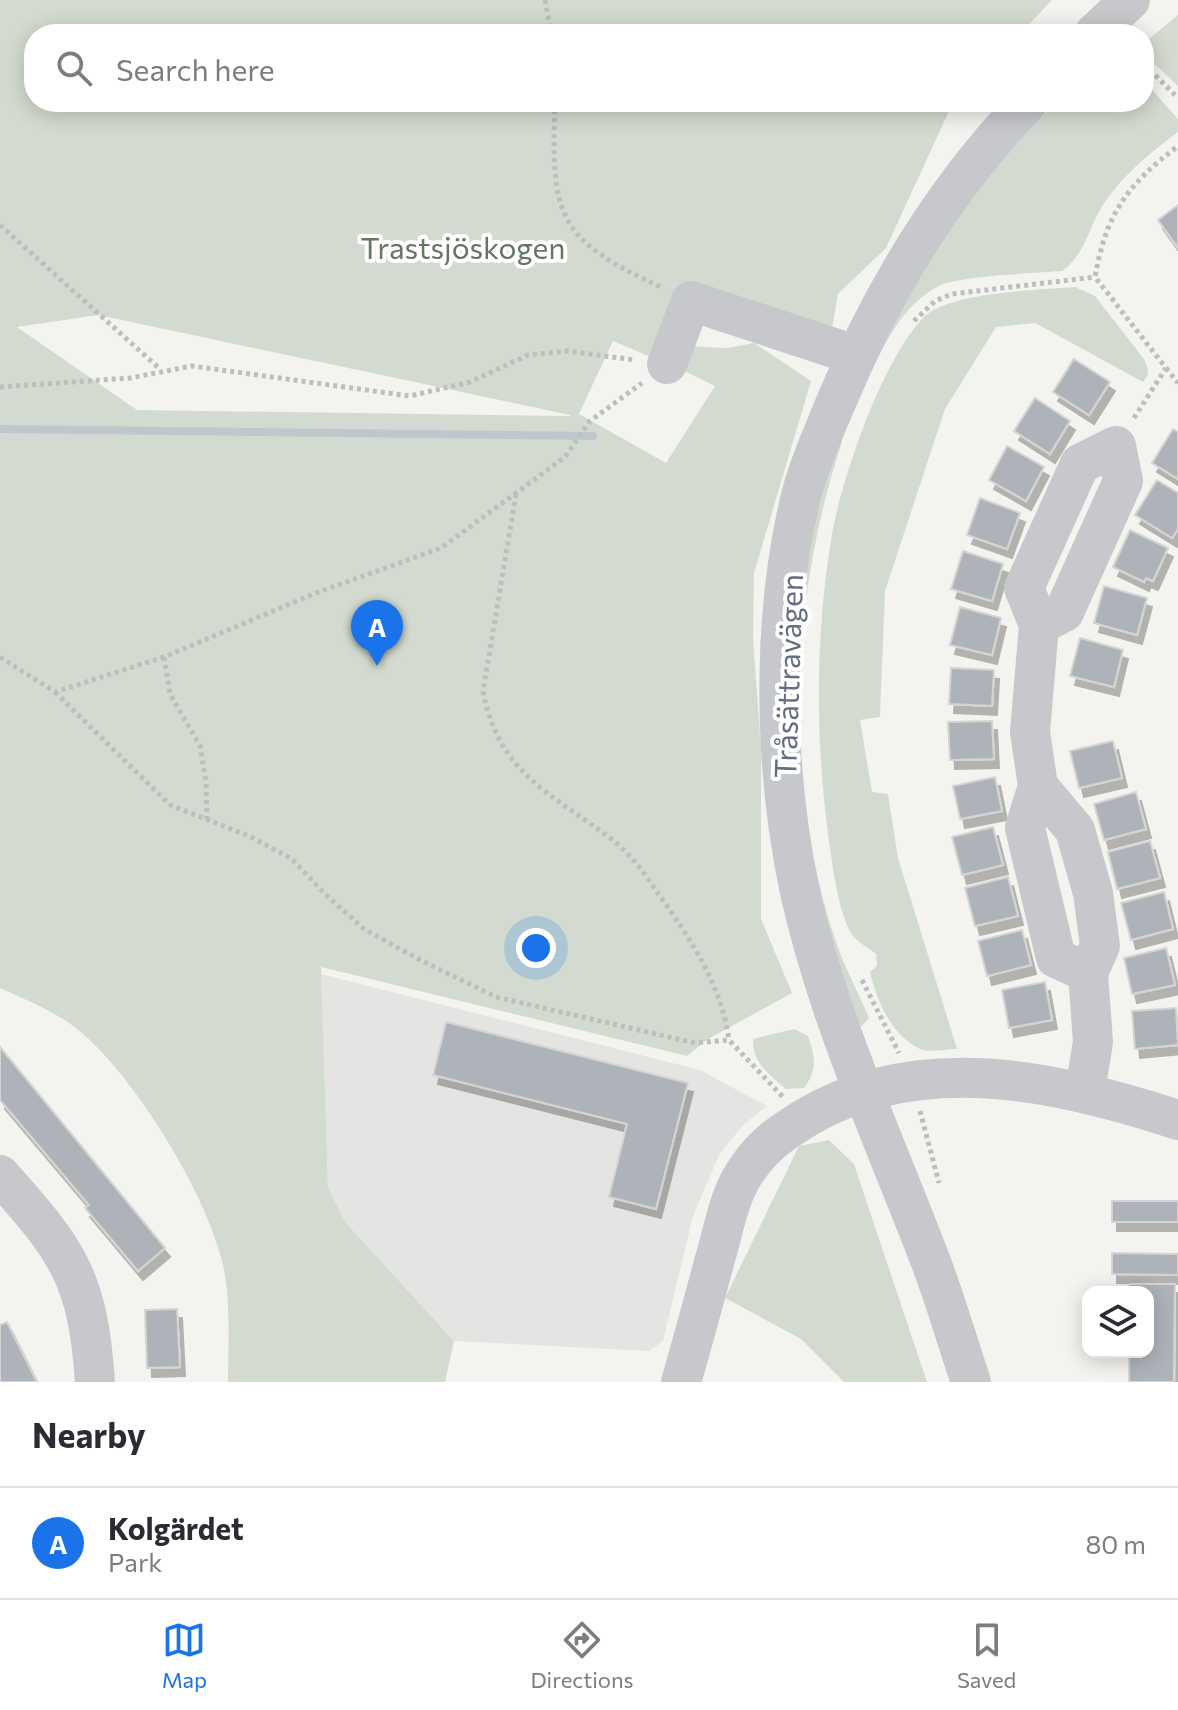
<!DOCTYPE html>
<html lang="en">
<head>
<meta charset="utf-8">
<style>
	body { margin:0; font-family:Commissioner,sans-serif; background:#f2f2f3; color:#2b2b33 }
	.controls { position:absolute; right:24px; bottom:24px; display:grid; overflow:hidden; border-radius:16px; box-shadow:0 4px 20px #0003 }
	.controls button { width:72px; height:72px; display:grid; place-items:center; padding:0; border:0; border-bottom:2px solid #e1e1e2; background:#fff; color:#2b2b33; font:40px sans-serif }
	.you { position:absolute; left:536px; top:948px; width:28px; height:28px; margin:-20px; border:6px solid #fff; border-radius:50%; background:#1a73e8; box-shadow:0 0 0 12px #1a73e833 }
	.badge { display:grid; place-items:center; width:52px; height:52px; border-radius:50%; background:#1a73e8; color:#fff; font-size:26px; font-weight:700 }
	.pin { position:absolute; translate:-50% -66px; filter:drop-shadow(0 2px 4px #0008) }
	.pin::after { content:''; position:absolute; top:42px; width:28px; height:24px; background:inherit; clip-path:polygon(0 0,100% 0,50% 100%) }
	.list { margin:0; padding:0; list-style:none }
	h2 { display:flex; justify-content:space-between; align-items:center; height:104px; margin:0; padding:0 32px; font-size:34px }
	h2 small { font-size:26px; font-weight:400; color:#7c7c81 }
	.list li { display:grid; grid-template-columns:52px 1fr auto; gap:24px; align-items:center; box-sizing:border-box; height:112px; padding:0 32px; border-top:2px solid #e1e1e2 }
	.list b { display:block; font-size:30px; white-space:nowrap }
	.list p { margin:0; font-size:26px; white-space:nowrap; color:#7c7c81 }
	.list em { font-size:26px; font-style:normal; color:#7c7c81 }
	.icon { flex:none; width:44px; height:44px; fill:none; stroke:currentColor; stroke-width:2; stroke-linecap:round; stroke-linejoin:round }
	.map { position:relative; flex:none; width:1178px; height:1382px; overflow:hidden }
	.search { position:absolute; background:#fff; box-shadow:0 4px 20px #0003; left:24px; right:24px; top:24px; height:88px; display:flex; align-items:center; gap:20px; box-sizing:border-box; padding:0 28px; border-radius:32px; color:#7c7c81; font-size:30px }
	.sheet { height:216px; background:#fff }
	nav { display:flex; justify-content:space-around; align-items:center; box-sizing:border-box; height:112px; border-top:2px solid #e1e1e2; background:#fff; font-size:22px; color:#7c7c81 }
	nav a { display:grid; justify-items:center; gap:4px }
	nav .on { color:#1a73e8 }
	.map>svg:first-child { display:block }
	.built { fill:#e4e4e3 }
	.green { fill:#d3dbd0; fill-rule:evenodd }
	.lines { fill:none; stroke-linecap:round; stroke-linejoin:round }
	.stream { stroke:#bfc7cd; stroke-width:8 }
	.building { fill:#aeb3b9; stroke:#d4d5d2; stroke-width:2; filter:url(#shadow) }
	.path { stroke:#bdbec0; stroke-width:5; stroke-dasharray:4 4; stroke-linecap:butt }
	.minor { stroke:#c6c8cc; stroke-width:40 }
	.labels { text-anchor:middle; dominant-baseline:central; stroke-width:8; stroke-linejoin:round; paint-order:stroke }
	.park-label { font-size:30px; fill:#627861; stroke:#fff }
	.street-label { font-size:30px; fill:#626e81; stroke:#fff }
</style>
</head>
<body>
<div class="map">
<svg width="1178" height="1382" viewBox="0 0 1178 1382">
	<defs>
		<filter id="shadow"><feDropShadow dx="5" dy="9" stdDeviation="0" flood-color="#0004"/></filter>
	</defs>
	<rect width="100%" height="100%" fill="#f3f4ef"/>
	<!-- built -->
	<path class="built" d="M321,974L700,1070L767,1106L743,1125L719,1155L693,1216L663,1341L649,1351L454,1341L346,1223L328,1187Z"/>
	<!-- green -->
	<g class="green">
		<path d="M0,0H1052L1020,34H34V102H956L950,109L886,248L838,294L832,329L687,290L653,358L613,341L579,414L666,463L715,386L678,368L686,346L728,348L754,343L811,381L754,573L753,639L761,747V919L792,993L708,1039L687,1056L321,967L328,1187L346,1223L454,1341L445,1382H228C228,1345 231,1301 223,1265C208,1195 127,1061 66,1021C46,1008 22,998 0,988ZM98,315L570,415V416L137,410L17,327Z"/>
		<path d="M1178,15V86L1144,54V43Z"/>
		<path d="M1144,81L1178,119V132C1150,153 1125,173 1105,202C1089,225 1086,254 1062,271C1037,273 959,276 941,285C890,309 871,378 848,425L839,421C902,308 959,189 1058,102H1144Z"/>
		<path d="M1075,287L1095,296L1144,359C1148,368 1151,374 1143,382L1035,323L996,327L945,409L885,591L880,717L860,720L872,792L888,794L898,858L957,1049C947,1049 929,1053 920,1049C891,1035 877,1001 870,972L877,966L876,954C867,947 854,940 849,930C837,904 833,869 829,841C815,740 815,635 832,534C843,475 882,361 923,318C947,292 1039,290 1075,287Z"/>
		<path d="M833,439L842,442C789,602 782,785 837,945C846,970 859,994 869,1018L861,1027L844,990L800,811L794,661L807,543Z"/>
		<path d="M794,1029L808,1036C815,1057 818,1069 804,1088L786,1089C770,1075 752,1063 753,1039Z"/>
		<path d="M829,1140L854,1164L927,1382H844L801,1339L725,1298L799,1146Z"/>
	</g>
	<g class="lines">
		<!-- stream -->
		<path class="stream" d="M0,429L593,436"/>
	</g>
	<!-- building -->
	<g class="building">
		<path d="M1178,205V248L1158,220Z"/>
		<path d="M1074,359L1110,382L1089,415L1053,392Z"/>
		<path d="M1035,398L1070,421L1050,454L1014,431Z"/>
		<path d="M1173,429L1178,432V479L1152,463Z"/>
		<path d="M1007,446L1044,467L1026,501L989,480Z"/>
		<path d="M1157,480L1178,493V529L1172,538L1135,515Z"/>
		<path d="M980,498L1020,513L1007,549L967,535Z"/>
		<path d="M1130,530L1168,548L1153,581L1146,578L1144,582L1113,567Z"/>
		<path d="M963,551L1003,564L992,601L951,589Z"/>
		<path d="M1104,586L1147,598L1137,635L1094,623Z"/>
		<path d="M960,607L1001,618L992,655L950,645Z"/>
		<path d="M1080,638L1123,650L1114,687L1070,676Z"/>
		<path d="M951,668L994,670L992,706L949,704Z"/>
		<path d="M992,721L994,759L950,760L948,722Z"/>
		<path d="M1113,741L1122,778L1079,788L1070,751Z"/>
		<path d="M995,777L1002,811L960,819L953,786Z"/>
		<path d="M1136,792L1146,829L1104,840L1094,804Z"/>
		<path d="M993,827L1003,865L962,875L952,837Z"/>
		<path d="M1150,841L1160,878L1117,889L1108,852Z"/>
		<path d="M1008,877L1018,916L975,926L965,888Z"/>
		<path d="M1164,892L1173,929L1131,940L1121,903Z"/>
		<path d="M1022,930L1031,965L987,976L978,941Z"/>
		<path d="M1166,948L1175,985L1132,994L1124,958Z"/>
		<path d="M1045,982L1052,1020L1009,1028L1002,990Z"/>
		<path d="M1176,1008L1178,1045L1135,1049L1132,1011Z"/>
		<path d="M446,1022L688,1083L656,1209L609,1197L627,1124L433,1075Z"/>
		<path d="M0,1047L165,1248L138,1271L85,1208L89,1205L0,1100Z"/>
		<rect x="1112" y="1201" width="66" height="21"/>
		<path d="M1112,1253L1178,1254V1275L1112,1274Z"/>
		<path d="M1130,1284H1175L1174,1382H1129V1352H1148V1292H1130Z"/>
		<path d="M177,1309L180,1367L147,1368L145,1310Z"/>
		<path d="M7,1322L37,1382H0V1325Z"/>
	</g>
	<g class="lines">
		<!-- path -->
		<g class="path">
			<path d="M545,0L551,34"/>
			<path d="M1144,64L1178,98"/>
			<path d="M555,102C551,214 555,239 661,287"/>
			<path d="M0,225L160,369"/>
			<path d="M914,321L935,301L952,294L1095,277"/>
			<path d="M1166,368L1178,383"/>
			<path d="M0,387L130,378L192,366L410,396L470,382L528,355L567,351L635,360"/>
			<path d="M1134,418L1166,368L1095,277C1106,214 1127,185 1178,146"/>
			<path d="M516,494L483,692C500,777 554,794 615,842C634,857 648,879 662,899C693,943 721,985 729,1040"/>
			<path d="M0,657L55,692L164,657L316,593L441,548L565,457L590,421L642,383"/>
			<path d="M164,657L170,694L200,746L206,782L207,819"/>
			<path d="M55,692L170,805L249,836L292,859L325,894L364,929L424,962L496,997L695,1043L729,1040L783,1097"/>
			<path d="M862,980L899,1053"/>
			<path d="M920,1111L939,1183"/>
		</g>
		<!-- minor -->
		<g class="minor">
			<path d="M1094,34L1130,0"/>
			<path d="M667,364L691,301L855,355"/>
			<path d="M1039,625L1024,588L1080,464L1116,446L1123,481L1064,612L1039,625L1030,732L1038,786L1025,828L1056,958L1088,973L1093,1042L1085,1091"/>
			<path d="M1038,786L1075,830L1093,893L1100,946L1088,973"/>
			<path d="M0,1175C68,1251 88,1278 95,1382"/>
			<path d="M681,1382C693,1341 704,1300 715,1259C724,1229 729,1193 748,1168C764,1144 783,1132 807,1117C922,1050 1059,1081 1178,1120"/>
			<path d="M971,1382C957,1341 945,1298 929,1257C883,1137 828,1018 800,892C774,770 771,623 800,500C807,470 821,439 833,409C880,295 942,191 1028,102"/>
		</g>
	</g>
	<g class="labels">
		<!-- park labels -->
		<g class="park-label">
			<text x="463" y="246">Trastsjöskogen</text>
		</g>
		<!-- street labels -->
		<g class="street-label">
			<text transform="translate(787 676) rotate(-88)">Tråsättravägen</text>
		</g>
	</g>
</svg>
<div class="controls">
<button><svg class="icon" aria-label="layers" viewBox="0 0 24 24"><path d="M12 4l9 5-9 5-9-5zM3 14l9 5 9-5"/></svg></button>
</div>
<div class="you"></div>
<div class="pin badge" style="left:377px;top:666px">A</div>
<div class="search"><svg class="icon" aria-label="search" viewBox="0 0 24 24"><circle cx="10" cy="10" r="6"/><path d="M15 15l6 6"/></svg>Search here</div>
</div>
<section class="sheet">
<h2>Nearby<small></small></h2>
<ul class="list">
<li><span class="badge">A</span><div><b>Kolgärdet</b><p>Park</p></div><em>80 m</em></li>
</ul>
</section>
<nav>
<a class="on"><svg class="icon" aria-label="map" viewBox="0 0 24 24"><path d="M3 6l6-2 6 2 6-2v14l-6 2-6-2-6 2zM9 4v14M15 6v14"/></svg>Map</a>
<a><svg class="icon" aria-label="directions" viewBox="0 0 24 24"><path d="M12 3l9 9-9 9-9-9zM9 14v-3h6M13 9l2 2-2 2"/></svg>Directions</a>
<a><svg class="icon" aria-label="saved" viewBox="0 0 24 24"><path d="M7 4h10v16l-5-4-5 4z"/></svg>Saved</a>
</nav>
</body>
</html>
